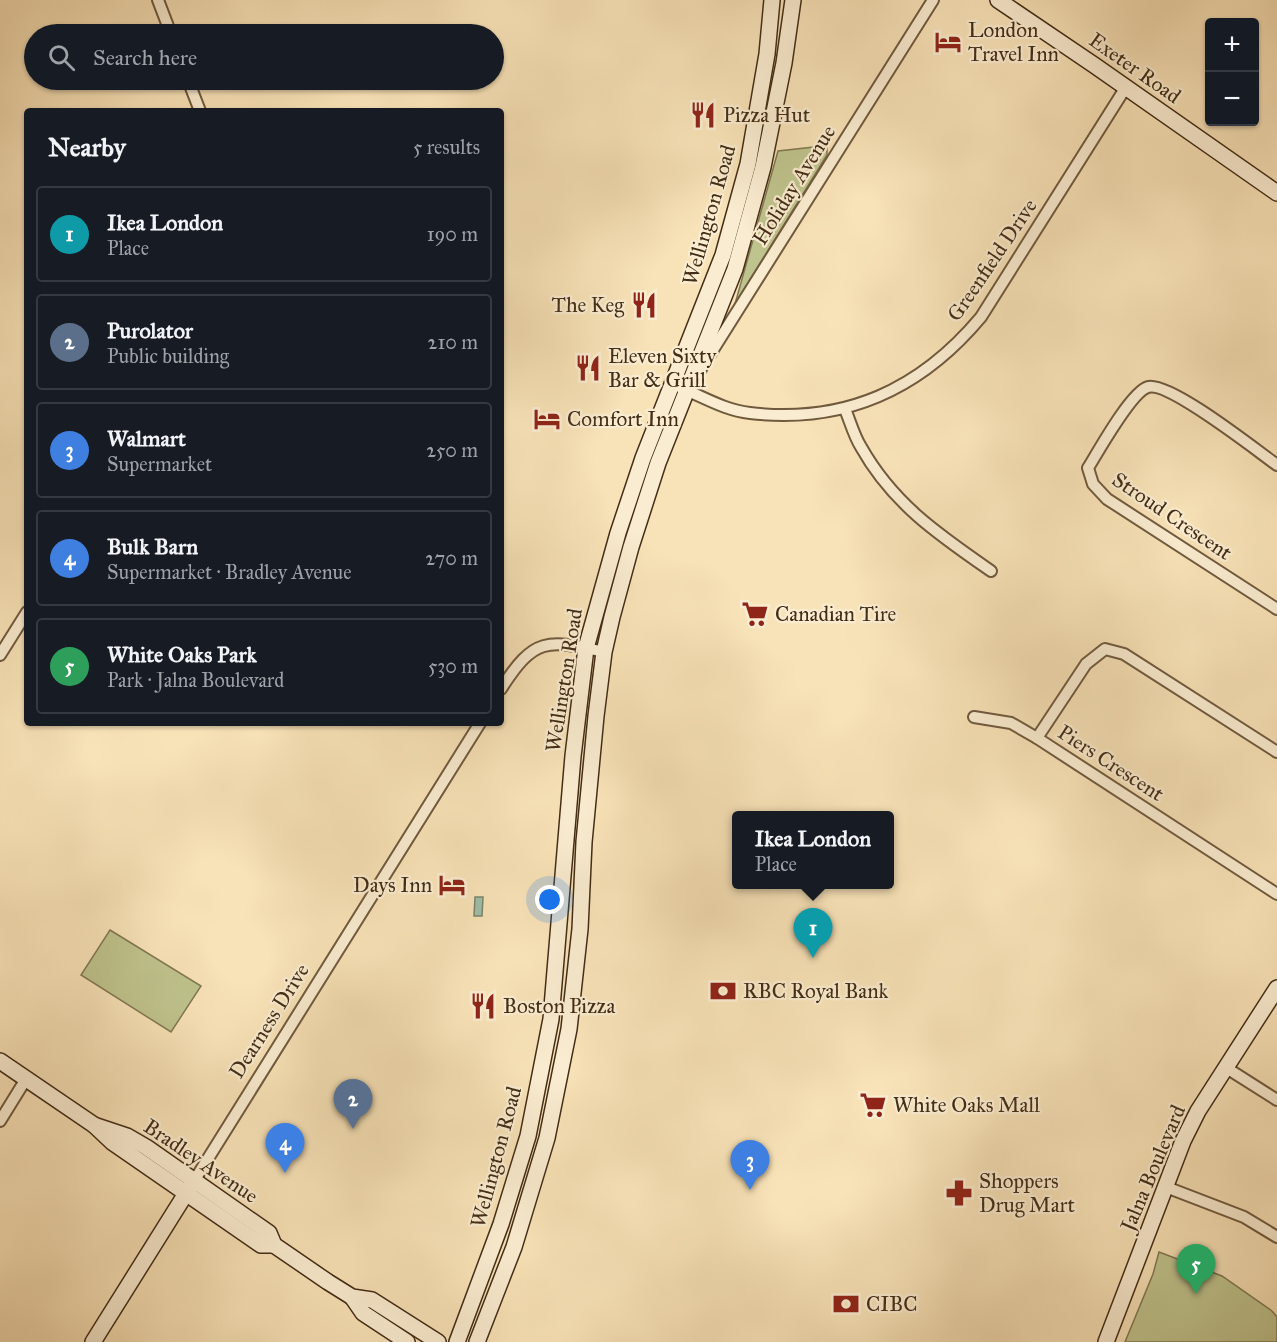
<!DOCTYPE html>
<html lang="en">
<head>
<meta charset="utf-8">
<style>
	body { margin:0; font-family:"IM FELL Great Primer",serif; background:#242831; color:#f1f3f6 }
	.controls { position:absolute; right:18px; top:18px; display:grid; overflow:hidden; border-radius:6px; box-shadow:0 2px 4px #0004 }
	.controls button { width:54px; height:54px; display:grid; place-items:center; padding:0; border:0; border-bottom:2px solid #363941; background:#171b24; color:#f1f3f6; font:30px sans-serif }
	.you { position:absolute; left:550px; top:900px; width:21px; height:21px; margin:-15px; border:4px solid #fff; border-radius:50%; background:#1a73e8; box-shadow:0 0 0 9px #1a73e833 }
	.badge { display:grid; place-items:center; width:39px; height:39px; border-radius:50%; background:#c59692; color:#fff; font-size:20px; font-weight:700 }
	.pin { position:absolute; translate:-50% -50px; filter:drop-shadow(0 2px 3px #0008) }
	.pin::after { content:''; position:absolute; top:32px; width:21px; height:18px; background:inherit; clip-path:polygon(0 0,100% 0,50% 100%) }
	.popup { position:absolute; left:732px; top:811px; width:162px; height:78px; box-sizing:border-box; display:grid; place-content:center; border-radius:6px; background:#171b24; filter:drop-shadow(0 2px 4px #0005); font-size:20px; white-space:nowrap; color:#9ea1a6 }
	.popup b { font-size:22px; color:#f1f3f6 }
	.popup::after { content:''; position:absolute; left:50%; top:100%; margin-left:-12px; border:12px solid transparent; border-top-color:#171b24 }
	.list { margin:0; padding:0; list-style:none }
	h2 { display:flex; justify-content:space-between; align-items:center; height:78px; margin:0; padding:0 24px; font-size:26px }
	h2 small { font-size:20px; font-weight:400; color:#9ea1a6 }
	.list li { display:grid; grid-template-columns:39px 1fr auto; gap:18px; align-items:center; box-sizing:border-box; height:96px; margin:0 12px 12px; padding:0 12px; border:2px solid #363941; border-radius:6px }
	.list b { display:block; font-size:22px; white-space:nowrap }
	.list p { margin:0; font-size:20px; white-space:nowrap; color:#9ea1a6 }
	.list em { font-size:20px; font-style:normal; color:#9ea1a6 }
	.icon { flex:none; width:33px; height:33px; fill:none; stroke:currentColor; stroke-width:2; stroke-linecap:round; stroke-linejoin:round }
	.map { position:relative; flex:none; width:1277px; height:1342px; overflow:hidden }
	.search { position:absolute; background:#171b24; box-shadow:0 2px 4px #0004; left:24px; top:24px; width:480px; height:66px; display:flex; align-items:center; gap:15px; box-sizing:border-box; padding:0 21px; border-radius:33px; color:#9ea1a6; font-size:22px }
	.panel { position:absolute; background:#171b24; box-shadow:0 2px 4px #0004; left:24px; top:108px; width:480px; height:618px; border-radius:6px }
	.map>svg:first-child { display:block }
	.green { fill:#bfc38d; stroke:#817852; stroke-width:1.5 }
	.water { fill:#9fbfa8; stroke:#7a856e; stroke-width:1.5 }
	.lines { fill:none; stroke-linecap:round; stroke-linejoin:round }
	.street-casing { stroke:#705a3e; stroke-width:14 }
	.secondary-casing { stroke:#432d16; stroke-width:18 }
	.street { stroke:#faecd0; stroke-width:10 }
	.secondary { stroke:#faecd0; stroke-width:15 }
	.labels { text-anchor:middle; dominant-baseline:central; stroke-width:4.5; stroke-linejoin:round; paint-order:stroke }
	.poi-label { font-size:21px; fill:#432d16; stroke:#faecd0; text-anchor:start }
	.street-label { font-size:21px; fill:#432d16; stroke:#faecd0 }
</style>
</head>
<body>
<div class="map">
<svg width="1277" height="1342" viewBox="0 0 1277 1342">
	<rect width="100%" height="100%" fill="#f8e2b7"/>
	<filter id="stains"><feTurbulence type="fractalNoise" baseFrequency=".00333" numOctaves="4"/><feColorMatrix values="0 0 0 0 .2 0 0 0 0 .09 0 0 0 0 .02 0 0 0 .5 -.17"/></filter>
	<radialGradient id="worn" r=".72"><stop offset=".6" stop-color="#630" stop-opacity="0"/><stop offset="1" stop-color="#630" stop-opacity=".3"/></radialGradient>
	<!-- green -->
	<g class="green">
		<path d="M823,146L827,148V155L735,304L778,151Z"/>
		<path d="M110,930L201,986L171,1032L81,975Z"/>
		<path d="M1159,1252L1222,1276L1272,1311L1277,1317V1342H1125L1153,1274Z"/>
	</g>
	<!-- water -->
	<path class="water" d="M475,897H483L482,916H474Z"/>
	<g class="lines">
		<!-- street casing -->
		<g class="street-casing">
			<g id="street">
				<path d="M158,0L171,34"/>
				<path d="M188,80L200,111"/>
				<path d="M699,372L933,0"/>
				<path d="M681,388C704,397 724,410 750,413C845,424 920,390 981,317L1126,87"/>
				<path d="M845,409C850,421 854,436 861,447C893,504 939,535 991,571"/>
				<path d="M1277,465C1256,450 1169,381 1148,387C1131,392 1098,452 1088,468L1093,484L1107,499L1277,609"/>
				<path d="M0,655L27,612"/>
				<path d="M501,689C534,637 547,639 604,652"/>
				<path d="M974,717L1011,723L1037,738"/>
				<path d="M1277,752L1124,654L1105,649L1086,664L1037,738L1277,894"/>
				<path d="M1225,1067L1277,1100"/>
				<path d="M0,1121L26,1079"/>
				<path d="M194,1181L480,723"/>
				<path d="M1166,1187L1244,1217L1277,1237"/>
			</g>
		</g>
		<!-- secondary casing -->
		<g class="secondary-casing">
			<g id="secondary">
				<path d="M998,0L1094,65L1277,193"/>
				<path d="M0,1061L94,1125L112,1142L261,1245H274"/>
				<path d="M94,1125L127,1136L146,1147L269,1233L274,1245L328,1282L352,1297L372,1300L438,1342"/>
				<path d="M352,1297L363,1313L407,1342"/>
				<path d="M93,1342L190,1187"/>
				<path d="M457,1342L501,1224L528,1136L551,1019L573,756L586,648L618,533L643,458L723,255L748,164L767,54L772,0"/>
				<path d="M477,1342L514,1247L547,1138L569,1029L580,929L584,842L596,716L604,652L612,617L631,547L658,463L735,269L763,167L784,63L793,0"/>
				<path d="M1106,1342L1183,1141L1198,1111L1277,988"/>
			</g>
		</g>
		<!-- street -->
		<use href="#street" class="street"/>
		<!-- secondary -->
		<use href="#secondary" class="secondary"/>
	</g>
	<!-- icons -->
	<defs>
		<g id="hotel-bare" transform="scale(2.07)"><path d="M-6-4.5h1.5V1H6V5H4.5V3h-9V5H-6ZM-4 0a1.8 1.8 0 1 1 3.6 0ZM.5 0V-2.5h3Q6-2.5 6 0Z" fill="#8f2418" stroke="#faecd0" stroke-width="2.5" paint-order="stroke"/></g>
		<g id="restaurant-bare" transform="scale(2.07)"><path d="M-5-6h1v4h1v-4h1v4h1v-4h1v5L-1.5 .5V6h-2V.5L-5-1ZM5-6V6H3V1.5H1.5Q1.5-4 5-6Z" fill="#8f2418" stroke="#faecd0" stroke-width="2.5" paint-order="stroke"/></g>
		<g id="supermarket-bare" transform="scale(2.07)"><path d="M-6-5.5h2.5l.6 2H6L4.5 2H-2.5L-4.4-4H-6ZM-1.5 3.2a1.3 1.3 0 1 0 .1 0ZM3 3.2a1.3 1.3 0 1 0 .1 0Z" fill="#8f2418" stroke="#faecd0" stroke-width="2.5" paint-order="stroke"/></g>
		<g id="bank-bare" transform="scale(2.07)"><path d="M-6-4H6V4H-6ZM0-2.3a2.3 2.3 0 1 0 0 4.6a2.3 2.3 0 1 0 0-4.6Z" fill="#8f2418" stroke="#faecd0" stroke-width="2.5" paint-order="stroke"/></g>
		<g id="pharmacy-bare" transform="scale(2.07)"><path d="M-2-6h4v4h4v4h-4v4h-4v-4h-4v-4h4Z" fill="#8f2418" stroke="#faecd0" stroke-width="2.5" paint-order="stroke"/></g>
	</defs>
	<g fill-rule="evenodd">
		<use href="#hotel-bare" x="948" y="42"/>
		<use href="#restaurant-bare" x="703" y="115"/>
		<use href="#restaurant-bare" x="644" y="305"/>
		<use href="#restaurant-bare" x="588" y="368"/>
		<use href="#hotel-bare" x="547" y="419"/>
		<use href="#supermarket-bare" x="755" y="614"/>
		<use href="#hotel-bare" x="452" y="885"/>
		<use href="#bank-bare" x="723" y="991"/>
		<use href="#restaurant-bare" x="483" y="1006"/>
		<use href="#supermarket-bare" x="873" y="1105"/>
		<use href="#pharmacy-bare" x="959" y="1193"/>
		<use href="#bank-bare" x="846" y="1304"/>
	</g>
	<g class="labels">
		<!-- poi labels -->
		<g class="poi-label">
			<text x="968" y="30">London<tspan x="968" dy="24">Travel Inn</tspan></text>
			<text x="723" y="115">Pizza Hut</text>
			<text x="624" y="305" text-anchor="end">The Keg</text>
			<text x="608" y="356">Eleven Sixty<tspan x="608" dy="24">Bar &amp; Grill</tspan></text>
			<text x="567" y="419">Comfort Inn</text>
			<text x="775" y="614">Canadian Tire</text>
			<text x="432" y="885" text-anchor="end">Days Inn</text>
			<text x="743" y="991">RBC Royal Bank</text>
			<text x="503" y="1006">Boston Pizza</text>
			<text x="893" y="1105">White Oaks Mall</text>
			<text x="979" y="1181">Shoppers<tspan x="979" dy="24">Drug Mart</tspan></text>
			<text x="866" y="1304">CIBC</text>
		</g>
		<!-- street labels -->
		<g class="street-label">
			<text transform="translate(1135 68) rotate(35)">Exeter Road</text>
			<text transform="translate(794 185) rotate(-58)">Holiday Avenue</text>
			<text transform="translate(709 215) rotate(-74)">Wellington Road</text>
			<text transform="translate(992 260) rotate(-56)">Greenfield Drive</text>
			<text transform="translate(1172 516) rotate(34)">Stroud Crescent</text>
			<text transform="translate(564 680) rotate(-81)">Wellington Road</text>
			<text transform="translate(1111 763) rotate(33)">Piers Crescent</text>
			<text transform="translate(269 1021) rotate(-58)">Dearness Drive</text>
			<text transform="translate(496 1157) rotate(-75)">Wellington Road</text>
			<text transform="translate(201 1161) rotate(34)">Bradley Avenue</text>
			<text transform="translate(1153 1168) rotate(-67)">Jalna Boulevard</text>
		</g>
	</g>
	<rect width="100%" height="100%" filter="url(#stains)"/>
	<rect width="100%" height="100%" fill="url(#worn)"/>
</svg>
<div class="controls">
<button>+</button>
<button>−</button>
</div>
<div class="you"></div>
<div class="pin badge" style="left:813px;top:958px;background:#0f9aa8">1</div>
<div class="popup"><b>Ikea London</b>Place</div>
<div class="pin badge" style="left:353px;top:1129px;background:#5c6f8a">2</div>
<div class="pin badge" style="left:750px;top:1190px;background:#3f7fe0">3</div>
<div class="pin badge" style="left:285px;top:1173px;background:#3f7fe0">4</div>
<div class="pin badge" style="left:1196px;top:1294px;background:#2e9e5b">5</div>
<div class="search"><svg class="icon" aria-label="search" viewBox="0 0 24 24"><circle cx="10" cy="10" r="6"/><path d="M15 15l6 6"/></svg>Search here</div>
<section class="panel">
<h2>Nearby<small>5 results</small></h2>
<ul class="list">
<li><span class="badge" style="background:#0f9aa8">1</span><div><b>Ikea London</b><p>Place</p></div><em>190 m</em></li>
<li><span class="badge" style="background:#5c6f8a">2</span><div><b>Purolator</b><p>Public building</p></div><em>210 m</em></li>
<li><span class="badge" style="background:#3f7fe0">3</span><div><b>Walmart</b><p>Supermarket</p></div><em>250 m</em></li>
<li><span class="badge" style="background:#3f7fe0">4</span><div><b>Bulk Barn</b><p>Supermarket · Bradley Avenue</p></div><em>270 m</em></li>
<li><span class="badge" style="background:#2e9e5b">5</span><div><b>White Oaks Park</b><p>Park · Jalna Boulevard</p></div><em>530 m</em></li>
</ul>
</section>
</div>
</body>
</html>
